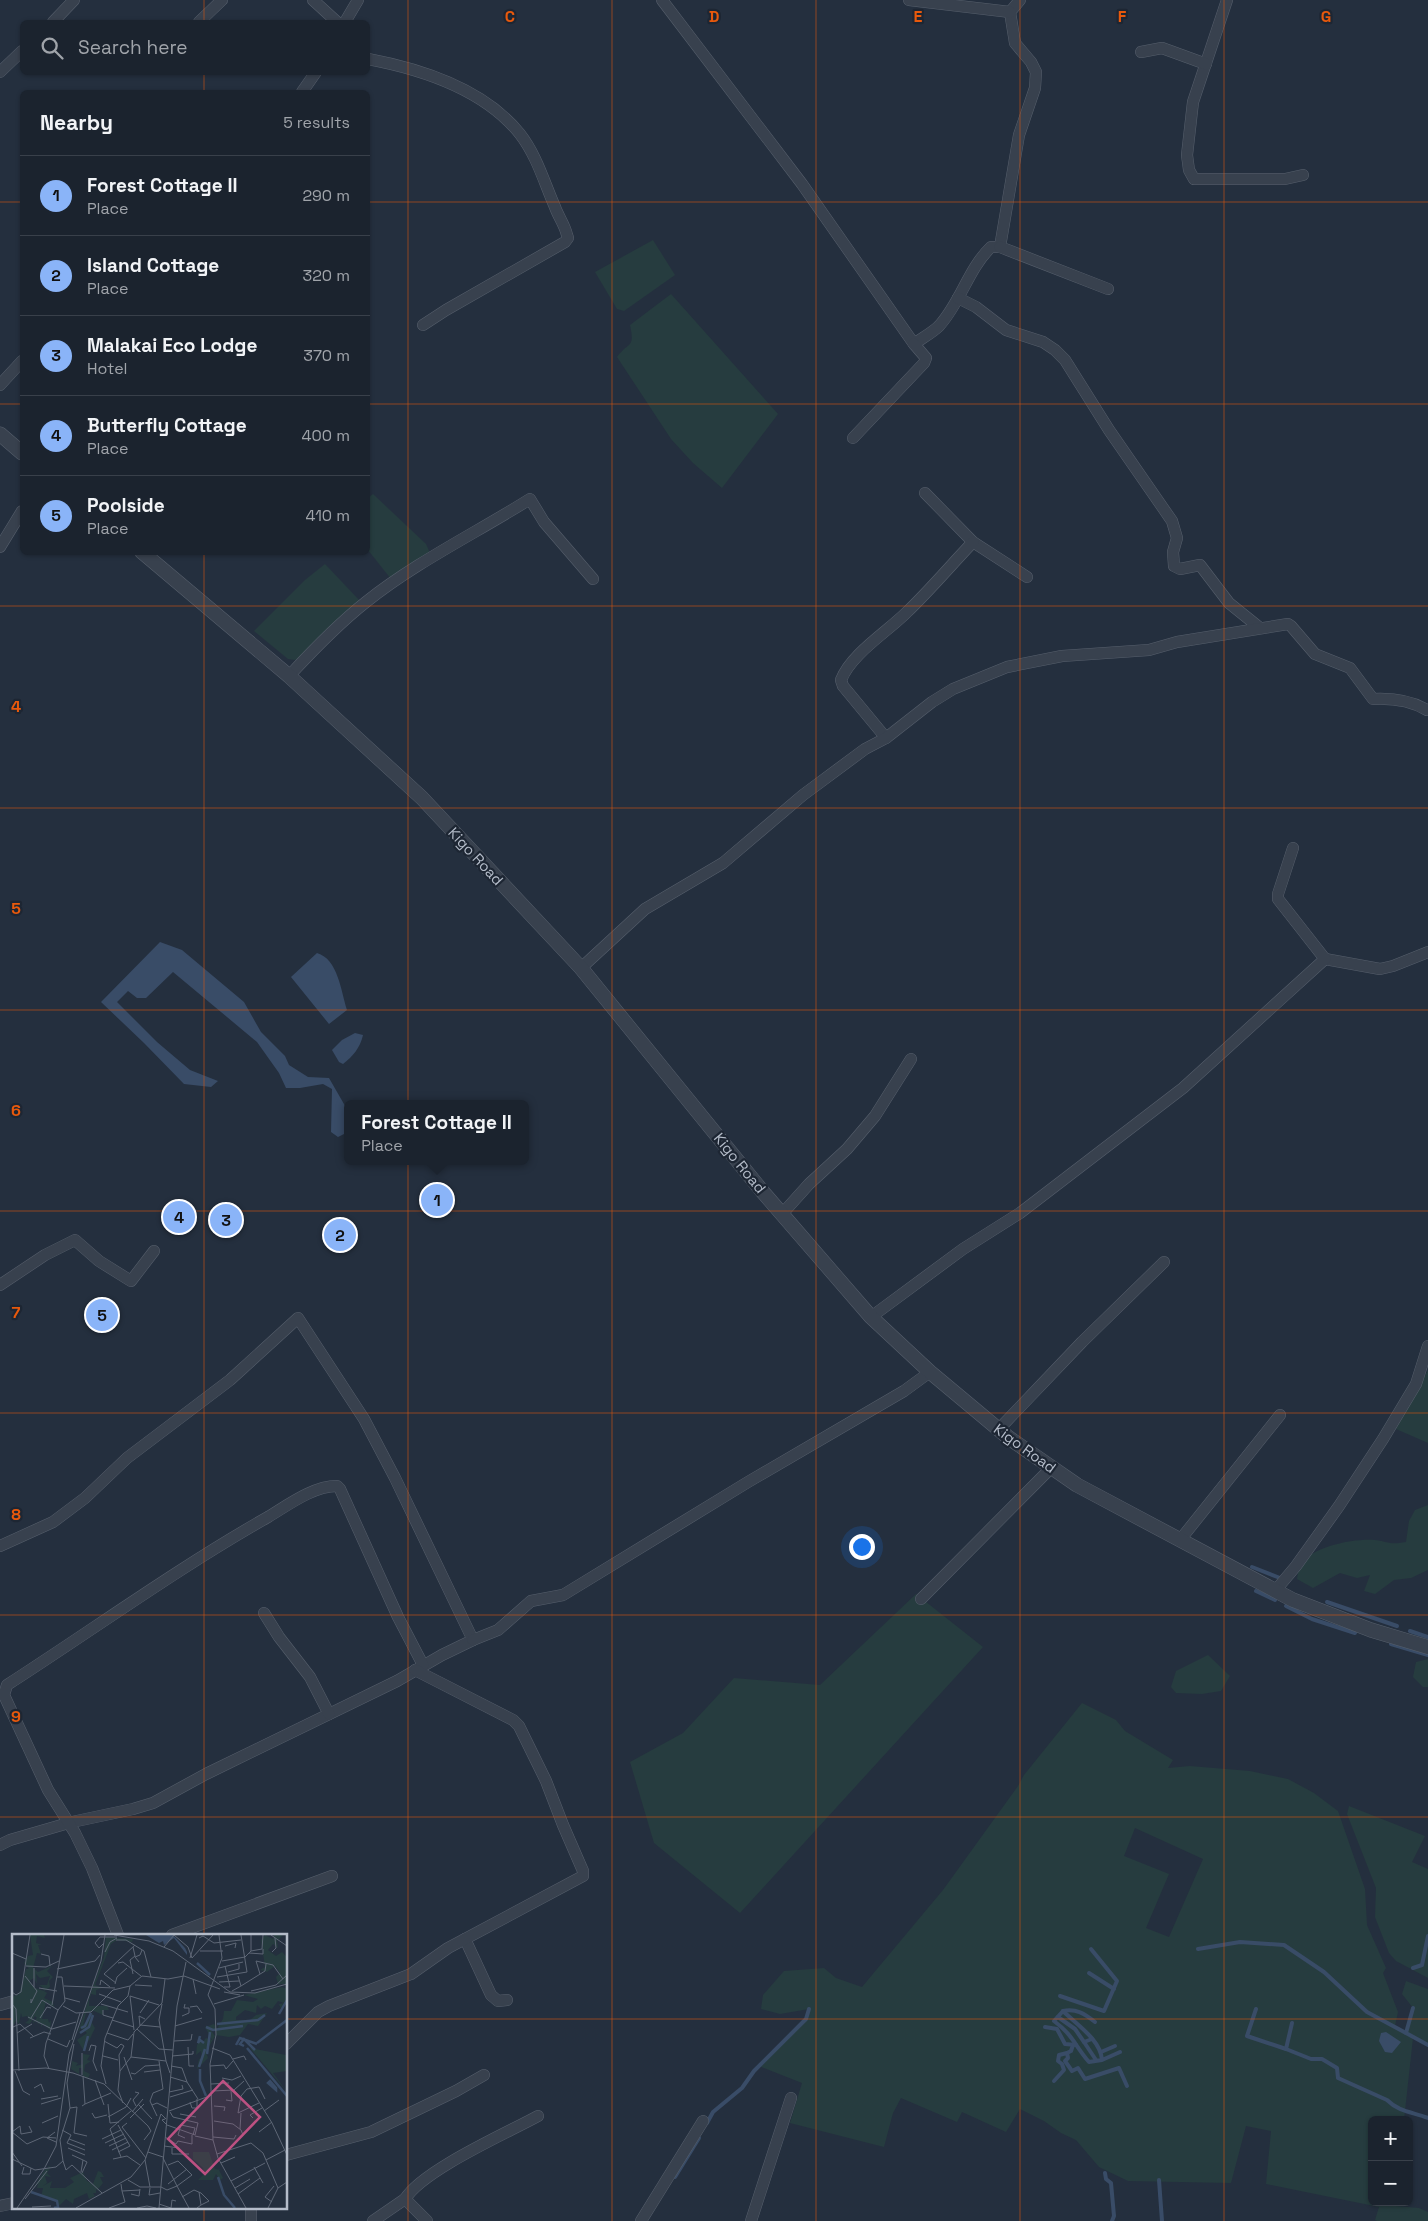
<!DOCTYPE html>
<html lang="en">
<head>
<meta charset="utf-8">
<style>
	body { margin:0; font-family:"Space Grotesk",sans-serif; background:#282f3a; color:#f1f3f6 }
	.controls { position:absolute; right:15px; bottom:15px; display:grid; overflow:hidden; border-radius:8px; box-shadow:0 1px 4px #0004 }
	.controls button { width:45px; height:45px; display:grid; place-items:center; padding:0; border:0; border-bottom:1px solid #39404a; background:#1b232e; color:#f1f3f6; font:25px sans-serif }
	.you { position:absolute; left:861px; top:1546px; width:18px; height:18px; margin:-12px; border:4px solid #fff; border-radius:50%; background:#1a73e8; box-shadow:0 0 0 8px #1a73e833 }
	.badge { display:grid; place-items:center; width:32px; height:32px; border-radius:50%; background:#8ab4f8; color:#111; font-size:16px; font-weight:700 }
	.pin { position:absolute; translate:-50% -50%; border:2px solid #fff; box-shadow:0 1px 5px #0006 }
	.popup { position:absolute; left:344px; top:1100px; width:185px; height:65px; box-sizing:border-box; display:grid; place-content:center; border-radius:8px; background:#1b232e; filter:drop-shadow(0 1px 4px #0005); font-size:16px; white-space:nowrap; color:#a0a4aa }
	.popup b { font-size:19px; color:#f1f3f6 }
	.popup::after { content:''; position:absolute; left:50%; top:100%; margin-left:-10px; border:10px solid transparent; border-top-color:#1b232e }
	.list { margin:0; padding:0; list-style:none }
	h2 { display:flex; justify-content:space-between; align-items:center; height:65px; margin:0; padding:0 20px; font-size:21px }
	h2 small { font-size:16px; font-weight:400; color:#a0a4aa }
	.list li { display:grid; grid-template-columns:32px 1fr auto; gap:15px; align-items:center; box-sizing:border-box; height:80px; padding:0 20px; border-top:1px solid #39404a }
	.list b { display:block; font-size:19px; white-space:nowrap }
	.list p { margin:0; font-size:16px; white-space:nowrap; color:#a0a4aa }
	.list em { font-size:16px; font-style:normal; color:#a0a4aa }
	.icon { flex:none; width:28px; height:28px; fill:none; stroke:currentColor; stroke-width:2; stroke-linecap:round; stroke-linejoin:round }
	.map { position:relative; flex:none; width:1428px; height:2221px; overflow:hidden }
	.search { position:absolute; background:#1b232e; box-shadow:0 1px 4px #0004; left:20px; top:20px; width:350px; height:55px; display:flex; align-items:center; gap:12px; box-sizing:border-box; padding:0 18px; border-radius:8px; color:#a0a4aa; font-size:19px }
	.panel { position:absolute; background:#1b232e; box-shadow:0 1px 4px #0004; left:20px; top:90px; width:350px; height:465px; border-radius:8px }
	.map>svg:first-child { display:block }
	.green { fill:#263c3f; fill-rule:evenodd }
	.water { fill:#394c67 }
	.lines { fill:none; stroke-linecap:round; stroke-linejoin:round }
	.stream { stroke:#394c67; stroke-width:4 }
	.minor-casing { stroke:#565f6c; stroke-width:12 }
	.tertiary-casing { stroke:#565f6c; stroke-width:15 }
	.minor { stroke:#38414e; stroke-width:11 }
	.tertiary { stroke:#38414e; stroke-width:14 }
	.grid { fill:none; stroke:#e8590c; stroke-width:1; stroke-opacity:0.55 }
	.labels { text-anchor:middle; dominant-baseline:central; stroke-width:4.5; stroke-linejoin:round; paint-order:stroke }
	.street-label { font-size:15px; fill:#b4bcc9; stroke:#1d2633 }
	.inset-river { fill:none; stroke:#394c67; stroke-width:2.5 }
	.inset-road { fill:none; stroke:#5e6776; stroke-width:1 }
	.view { fill:#bd5182; fill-opacity:0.15; stroke:#bd5182; stroke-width:2.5 }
	.inset-edge { fill:none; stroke:#b4bcc9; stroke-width:2.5 }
	.grid-label { font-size:16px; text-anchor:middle; font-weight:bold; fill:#e8590c; stroke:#1d2633; stroke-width:4.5; stroke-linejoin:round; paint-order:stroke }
</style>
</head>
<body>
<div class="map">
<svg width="1428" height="2221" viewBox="0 0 1428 2221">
	<rect width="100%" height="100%" fill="#242f3e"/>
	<!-- green -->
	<g class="green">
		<path d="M653,240L675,275L624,311L617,309L595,272Z"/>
		<path d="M671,294L778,414L722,488L693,463L671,439L617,357C629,341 635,349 630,325Z"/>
		<path d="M373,494L426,544L430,553L391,579L368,550V498Z"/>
		<path d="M325,564L360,601L299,658L295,660L288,659L254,631L305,580Z"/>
		<path d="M1428,1370V1443L1396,1429Z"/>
		<path d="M1428,1505V1570L1411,1578L1394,1580L1375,1594L1364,1591L1370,1575L1357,1578L1340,1573L1313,1588L1297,1579C1298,1575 1298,1567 1301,1564C1312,1546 1356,1538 1375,1540C1390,1542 1389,1545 1406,1542L1409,1521L1415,1510Z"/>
		<path d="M916,1594L983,1647L740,1913L654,1843L630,1762L683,1733L734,1678L820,1685Z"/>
		<path d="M1208,1655L1230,1676L1221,1691L1202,1694L1176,1693L1171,1687L1176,1671Z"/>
		<path d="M1428,1659V1687H1423L1413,1677L1416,1662Z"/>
		<path d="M1082,1703L1116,1720L1125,1731L1173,1760L1168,1768L1190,1766L1250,1771L1288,1779L1314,1793L1338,1811L1365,1889L1367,1925L1386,1968L1383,1973L1398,2012L1395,2026L1406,2033L1413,2008L1402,1994L1406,1981L1428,1989V2045L1413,2038L1404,2120H1372V2202H1396V2206L1419,2208L1428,2212V2221H1377L1375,2220L1379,2207L1266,2184L1271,2131L1246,2126L1231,2183L1128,2181L1099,2167L1076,2140L1061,2133L1044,2121L1020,2109L1006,2132L962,2112L957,2122L901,2098L893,2113L884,2147L790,2123L802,2083L759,2066L806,2019L809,2009L780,2014L761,2009L763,1995L784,1971L824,1968L836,1978L862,1987L943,1890L1018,1786L1024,1775ZM1135,1828L1203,1859L1169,1937L1146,1928L1169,1874L1124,1856Z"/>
		<path d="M1349,1806L1425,1836L1412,1862L1428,1869V1978L1396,1961L1389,1953L1375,1917L1376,1888L1347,1814Z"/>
	</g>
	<!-- water -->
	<g class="water">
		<path d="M160,942L182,950L244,1002L261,1032L285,1056L289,1065L308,1077L329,1078L348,1111V1132L338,1137L331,1132L332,1089L323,1084L300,1088H286L279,1073L257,1042L173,972L146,998H137L128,991L117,1002L157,1042L190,1070L218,1081L211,1087L184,1084L144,1043L101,1002Z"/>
		<path d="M317,953C338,959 341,991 347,1010L329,1024L291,977Z"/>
		<path d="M355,1033L363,1035C360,1048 353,1056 343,1064L339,1062L332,1050L342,1040Z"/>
		<path d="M1386,2032L1401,2042L1392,2053L1385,2052L1379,2041L1381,2033Z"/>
	</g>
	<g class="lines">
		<!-- stream -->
		<g class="stream">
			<path d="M1252,1567L1280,1578"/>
			<path d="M1256,1591L1275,1600"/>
			<path d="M1327,1602L1397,1626"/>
			<path d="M1286,1606L1312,1619L1355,1633"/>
			<path d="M1410,1631L1428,1637"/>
			<path d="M1391,1644L1428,1655"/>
			<path d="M1198,1949L1240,1942L1284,1945L1324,1972L1367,2012L1406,2033"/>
			<path d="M1413,1968L1422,1965L1428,1936"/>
			<path d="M1089,1973L1114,1989"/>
			<path d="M1060,1996L1104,2011L1117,1981L1091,1949"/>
			<path d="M1413,2008L1406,2033L1428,2045"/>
			<path d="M1256,2009L1247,2036L1286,2049"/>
			<path d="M1063,2011C1076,2008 1085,2014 1095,2022"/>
			<path d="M1058,2017L1075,2029L1084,2042L1092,2039"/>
			<path d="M1292,2023L1286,2049L1311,2059H1322L1337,2068L1338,2078L1387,2100C1399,2112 1413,2112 1428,2118"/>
			<path d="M1045,2027L1057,2029L1065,2044L1076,2045"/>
			<path d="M1084,2042L1096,2060"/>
			<path d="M1073,2045L1071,2051L1067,2053L1068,2058L1065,2061L1072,2071L1078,2068L1085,2079L1119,2068L1127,2086"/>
			<path d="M1101,2052L1115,2046"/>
			<path d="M1102,2060C1101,2040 1076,2024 1063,2011L1054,2021C1073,2035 1075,2046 1089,2062L1102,2060L1120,2052"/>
			<path d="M1054,2081L1064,2070L1062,2064L1058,2061L1059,2055L1067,2053"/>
			<path d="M707,2123L713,2112L742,2088L754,2071L806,2019L809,2009"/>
			<path d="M1105,2173L1106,2179L1111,2183L1114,2216L1112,2221"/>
			<path d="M675,2177L699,2138"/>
			<path d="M1159,2180L1162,2221"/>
		</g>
		<!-- minor casing -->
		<g class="minor-casing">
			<g id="minor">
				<path d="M313,0L337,22"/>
				<path d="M662,0L802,184L914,344C922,338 932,333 939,326C961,302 968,269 991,247H1000L1019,135L1035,88L1036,72L1031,62L1015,43L1010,12L1020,0"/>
				<path d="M909,0L1010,12"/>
				<path d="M1227,0L1193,102L1187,155L1189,170L1194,179H1285L1303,175"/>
				<path d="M53,22L74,0"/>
				<path d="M199,22L222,0"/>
				<path d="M345,22L358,0"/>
				<path d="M1141,52L1162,48L1206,64"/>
				<path d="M368,59C421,69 485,90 520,134C537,156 544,182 555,207C558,216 565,225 567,235L568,238L565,242L446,310L423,325"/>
				<path d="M0,72L22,51"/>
				<path d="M302,92L316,72"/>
				<path d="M1000,247L1108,289"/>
				<path d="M958,298L976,307L1006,330L1043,342L1055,350L1065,360L1109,430L1172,521L1177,538L1173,552L1174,566L1180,569L1200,565L1229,603L1260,628"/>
				<path d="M0,385L22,361"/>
				<path d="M853,438L924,363L926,358L914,344"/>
				<path d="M925,493L973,542L1027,577"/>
				<path d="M0,547L22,511"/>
				<path d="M289,676C313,650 338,624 366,602C416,562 476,533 530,499L544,522L593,579"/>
				<path d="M886,738L843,686L841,680C851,654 887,632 907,612C930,590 951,565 973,542"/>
				<path d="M1325,959L1380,969L1393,966L1428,952"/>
				<path d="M581,968L645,909L723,863L803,795L865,749L886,738L932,702L953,689L1007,667L1062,656L1149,650L1177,642L1288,624L1291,626L1315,654L1350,668L1373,699C1392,698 1410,700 1427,710"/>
				<path d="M782,1214L809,1184L847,1149L875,1116L911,1059"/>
				<path d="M0,1285L45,1255L75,1240L99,1261L131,1281L154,1251"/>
				<path d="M871,1317L963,1249L1020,1213L1183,1088L1325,959L1278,899V894L1293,848"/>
				<path d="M999,1429L1082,1342L1164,1262"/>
				<path d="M1180,1540L1280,1415"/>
				<path d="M0,1546L53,1522L85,1498L127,1458L230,1380L298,1318L364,1419L395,1478L473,1640L442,1655L397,1681L206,1774L153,1803L133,1809L72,1822L10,1840L0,1845"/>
				<path d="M1275,1591L1296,1566L1339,1506L1383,1439L1416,1384L1428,1346"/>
				<path d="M921,1599L1051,1468"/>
				<path d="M264,1613L279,1637L310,1677L329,1714"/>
				<path d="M473,1640L498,1630L531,1601L563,1595L748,1482L904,1391L930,1372"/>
				<path d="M118,1935L92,1868L75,1833L48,1790L4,1695L7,1685C94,1629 178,1568 268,1517C288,1505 313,1486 337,1486L340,1489L398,1617L423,1665"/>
				<path d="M172,1935L332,1876"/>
				<path d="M465,1939L491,1995L498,2001L507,2000"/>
				<path d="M0,2005L14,2001"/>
				<path d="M286,2044L318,2012L329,2006L411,1974L448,1948L583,1876V1871L563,1825L546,1781L519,1726L513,1720L415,1670"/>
				<path d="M286,2155L371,2132L456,2091L484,2075"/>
				<path d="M405,2199C423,2170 505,2134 538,2116"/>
				<path d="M0,2206L14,2203"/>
				<path d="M251,2207V2221"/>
				<path d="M373,2221L405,2199L427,2221"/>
				<path d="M641,2221L703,2121"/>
				<path d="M751,2221L791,2098"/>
			</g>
		</g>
		<!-- tertiary casing -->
		<g class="tertiary-casing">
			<g id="tertiary">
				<path d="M0,434L22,453"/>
				<path d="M142,552L289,676L422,798L581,968L762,1191L871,1317L930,1372L1009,1438L1077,1485L1293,1600L1371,1630L1428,1647"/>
			</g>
		</g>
		<!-- minor -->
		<use href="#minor" class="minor"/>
		<!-- tertiary -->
		<use href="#tertiary" class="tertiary"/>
	</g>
	<!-- grid -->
	<path class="grid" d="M204,0V22M408,0V2221M612,0V2221M816,0V2221M1020,0V2221M1224,0V2221M204,72V92M0,202H22M368,202H1428M0,404H22M368,404H1428M204,552V1935M0,606H1428M0,808H1428M0,1010H1428M0,1211H1428M0,1413H1428M0,1615H1428M0,1817H1428M0,2019H14M286,2019H1428M204,2207V2221"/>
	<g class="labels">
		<!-- street labels -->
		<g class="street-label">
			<text transform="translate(476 856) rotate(47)">Kigo Road</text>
			<text transform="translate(740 1163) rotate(51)">Kigo Road</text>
			<text transform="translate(1025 1448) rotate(36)">Kigo Road</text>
		</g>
	</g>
	<!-- overview -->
	<g transform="translate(12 1934)">
		<rect width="275" height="275" fill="#242f3e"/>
		<path d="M18,1H32L33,4L25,2L24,9L30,11H26L29,20L25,19L21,34L26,38L40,32L35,37L41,43L37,47L38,53L32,57L35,59L32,64L41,68L42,74L34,68L30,85H36L37,89L39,86L38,96L31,90L29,93V89L26,90L25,87L20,89L25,84L23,82L18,90L13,89L17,86L15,82L10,83L9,79L7,90L4,87L1,92L0,89V63L7,60L14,35H17L12,29L16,22L21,21ZM24,40L28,44L38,42L35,51H27L30,53L32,57L23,54L17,47L22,44L25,50ZM253,1L261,5L262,1H271L265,7L266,14L261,10L256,16L264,22L270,18L275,23V50H266L264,43L268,39L263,32L255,38L248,36L253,33L249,6ZM94,3L121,5L120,8L105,6L99,10L83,51L90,54L84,56V61L79,60L77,67V72H95L97,76H91V81L82,77L74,79L71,91L81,79L80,89L83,94L77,107L73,106L72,117L65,106L75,99L69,94L66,98L81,52L92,23ZM275,52L270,54H275V68L269,75L267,70L272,69L266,67L260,75L253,72L249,75L245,71L244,79L233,76L224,83V86H238L244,81L255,79L246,92L236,90L228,101L217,103L204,101V95L199,96L203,102L194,118L196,124L185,135L187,125L190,124L189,117L184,121L185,111L188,106L190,109L194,104L200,106L193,93L202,90L205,95L211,85L212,77H219L225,66L241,68L246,65L232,61ZM238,114L274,121L275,137L261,139L275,158ZM71,120L78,121L75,126L79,127L73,131L72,137L78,140L76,144L71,142L70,134H67V140L59,135L60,127L66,129L64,132L71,130ZM181,218H197L203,235L210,236H207L211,244L208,246L204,240L201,246H186L192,240L191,234L181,225ZM36,232L39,233L35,239L39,243L33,242L35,249L31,252L40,247L38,254H53L62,248L58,244L71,238L75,247L81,250L86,237L89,238L92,243H88L91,249L86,255L90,259L84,255V259H81L83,262L77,265L75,259L62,265L61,270L54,265L47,272L44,266L29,263L31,254H25L26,249L19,258L34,234L37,235Z" fill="#263c3f" fill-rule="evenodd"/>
		<path d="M134,1H161L173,14L175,18V21L162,4L152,11L151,7L147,9Z" fill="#394c67"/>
		<path class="inset-river" d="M185,29L198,41M267,80L275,66M205,90L246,86L253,81M194,93L201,96L231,92M69,94L73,92L79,79M68,99L77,93L81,81M188,102L186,109L188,106L192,109M245,109L275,86M224,111L228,104L245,110M232,112L228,110L232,105L243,116M235,114L275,162M72,117L76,102M195,120L198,98M187,133L193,115M188,135V147L194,162M258,147L264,154V156L256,149ZM206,243L212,261L223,274M19,258L45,267L46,273L42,274"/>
		<path class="inset-road" d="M102,1L137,7L161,17L218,58L243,59L275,50M162,1L176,13L180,24L201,1M207,1L210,24L196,61L203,75L204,101L198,130L201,206L206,224L234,274M239,1V17M259,1L275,12M187,4L191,2L202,9L229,6M104,6H114L132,17L139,43M92,9L87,14L83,9L88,3H105M213,12L224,9L223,14M152,13L162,1M188,17H211M93,18L98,8L105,4M260,18L264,14L263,4M0,19L14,25M237,19L251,20V15M29,20L37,22L38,32M233,23L239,17L250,15L251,1M178,24L185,1M210,27L233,23M127,28L123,23L128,21L130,16M106,29L111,28L129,42M14,32L34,33L47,27M22,34V53M207,34L231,28M45,35L83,27L88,21M216,38L227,35V30M121,40L118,26L123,22L121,13M248,40L244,27L261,31L271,45M13,42L25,57L19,69V65M205,43L235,38L229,1M181,45L184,60M207,48L227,47M104,49L92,40L123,11M103,50L105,43L115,34M88,51L89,46L98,53M123,51L140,52M52,52L103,54M229,52L253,37L254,30M212,53H218L213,32M27,54L45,57M220,57L229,52L226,42M239,57L264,51L275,41M0,58L4,61L9,58L18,1M212,58L228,61M87,60L109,68M118,62L122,96M118,62L147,71M53,64L68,68M0,70L4,75L7,137M89,70L116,78M150,70L147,86L154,127M202,70L232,61M40,71L52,1M51,72L64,79L79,78L101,56L118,52L130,42L156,45L172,42L208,55M178,73L185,72L190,79M91,76V81L101,84M128,79L137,66M170,82L177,79V74H172L173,70M16,83L40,95M19,84L30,66L46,76M28,84L35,73L39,74M100,86L122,93M128,91L148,93M128,92L127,82L133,85M163,92L190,84M1,93L8,90L21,102M40,95L64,88M125,95L147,115L161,116M5,99L20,90M95,99L116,106L121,100M18,104L32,98L39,100M36,105L55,113L58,106M60,106L68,79M92,107L105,114L109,110L112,112L107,121L108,137M162,107L179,106L180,100M176,113L177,132H182M200,114L218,121L260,189L275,221M77,117L79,111L84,112L81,127L85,137M70,119V141M91,122L106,126M160,122L181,120V117M112,123L120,146M119,123L154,127L158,139M221,125L232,122L234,126M159,132L170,134L175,148M198,132L212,131L214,135L221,127M37,135L32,122L34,109L46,76L53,67L50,43H45M0,136L34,134L61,139L92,150L136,192L139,197L132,206M3,137L11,157L18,161M132,138L148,136M119,139L123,140L133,132L147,131M158,143L175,148L186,165M210,144L220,146L229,142M83,146L92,171M94,150L89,132L93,104L106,72L116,62L118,52M199,150L217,149M22,154L29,150L32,158M222,156L237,173M200,157L222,156L232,147M123,158L127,159L121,166L124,172M157,158L171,155L170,151M229,162L226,179L247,169M229,162L235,155L247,153L253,165M158,163L181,156M29,165L46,162M214,166L220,167L219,157M178,168L180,174H185V165M111,169L106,156L108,137L119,123L122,98L150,69L153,45M29,170L49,164M73,170L99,159M96,170L98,189L107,188M126,170L140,185M140,171L145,169L155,174M70,172L73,170L71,142M202,172L213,173L212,177M58,174L65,173L62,199L75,202M157,177L200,161M252,177L267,166M120,178L131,165M80,179L83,184L95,181M168,180L184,183M145,182L138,167L141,159L151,155L147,127M96,183L114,173L119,164M118,184L132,170M241,184L238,181L250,174M153,185L150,186L155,191L183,201L186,189L161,183L158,178M202,187L221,190L229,196L231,201M30,189L46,182M115,189L110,193L134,224M228,195L229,179M50,196L59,201L55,209L73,216M0,198L15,210L31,203L44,204M0,198L8,192L9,200L20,198L17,192M43,198L35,204L44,208M247,198L260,188M183,202L201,206M153,203L164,210L166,207L180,210V201M201,203L222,205L224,201M173,204L166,201L169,191L183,194L181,201M57,205L73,211M90,205L109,196M93,209L112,200M0,210V218L10,232M97,212L114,204M152,212L167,214L168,218M56,214L73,221M160,214V220H177M100,216L116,208M106,218L118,212L106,191M136,218L151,223M205,220L239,209L251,219L266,254M60,221L71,226L69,238M109,223L98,195L119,177M151,224L165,252L180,241L166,227L156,231M0,225L23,236L44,233L51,227L54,236L60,231L90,259M101,225L115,222L128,231M133,226L138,253M254,226L273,216M51,227L48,206L58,174L55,149L62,110M209,229L223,223M12,233L10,240H18L19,234M242,233L251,249M70,239L75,228L71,226M116,246L128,253H149M219,247L253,229M109,250L110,257L128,256M156,250L175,235M149,253L155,256L165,252L177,274M138,254L137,261L148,259M223,254L238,245M119,260L127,262L128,255M226,260L248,244M170,263L182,256L189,259L197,267L189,271M13,265L35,237M260,268L253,263L262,252M147,270L159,274L160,266L164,267M20,273L39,272M5,274L32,235L44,212L57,120L89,27L93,1M64,274L119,243L133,226L149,180L154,185M97,274L113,268L110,257M125,274L135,272L144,274M147,274L165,72L174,28M185,274L189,271L187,258M256,274L266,254L275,248"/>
		<path class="view" d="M211,147L248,183L193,240L156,205Z"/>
		<rect width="275" height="275" class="inset-edge"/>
	</g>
	<g class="grid-label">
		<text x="510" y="22">C</text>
		<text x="714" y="22">D</text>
		<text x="918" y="22">E</text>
		<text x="1122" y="22">F</text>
		<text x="1326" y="22">G</text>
		<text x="16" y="712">4</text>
		<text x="16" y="914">5</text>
		<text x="16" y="1116">6</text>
		<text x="16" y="1318">7</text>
		<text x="16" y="1520">8</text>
		<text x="16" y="1722">9</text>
	</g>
</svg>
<div class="controls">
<button>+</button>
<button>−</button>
</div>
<div class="you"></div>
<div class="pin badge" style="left:437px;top:1200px">1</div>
<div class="popup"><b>Forest Cottage II</b>Place</div>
<div class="pin badge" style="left:340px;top:1235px">2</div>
<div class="pin badge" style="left:226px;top:1220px">3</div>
<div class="pin badge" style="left:179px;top:1217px">4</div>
<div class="pin badge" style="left:102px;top:1315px">5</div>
<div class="search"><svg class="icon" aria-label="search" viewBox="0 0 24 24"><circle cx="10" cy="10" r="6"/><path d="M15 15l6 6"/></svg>Search here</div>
<section class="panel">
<h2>Nearby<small>5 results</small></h2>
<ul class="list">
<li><span class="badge">1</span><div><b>Forest Cottage II</b><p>Place</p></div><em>290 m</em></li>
<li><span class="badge">2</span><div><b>Island Cottage</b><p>Place</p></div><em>320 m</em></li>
<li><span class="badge">3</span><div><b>Malakai Eco Lodge</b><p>Hotel</p></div><em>370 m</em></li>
<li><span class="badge">4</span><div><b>Butterfly Cottage</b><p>Place</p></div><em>400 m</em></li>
<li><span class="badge">5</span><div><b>Poolside</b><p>Place</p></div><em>410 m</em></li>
</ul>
</section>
</div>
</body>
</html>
